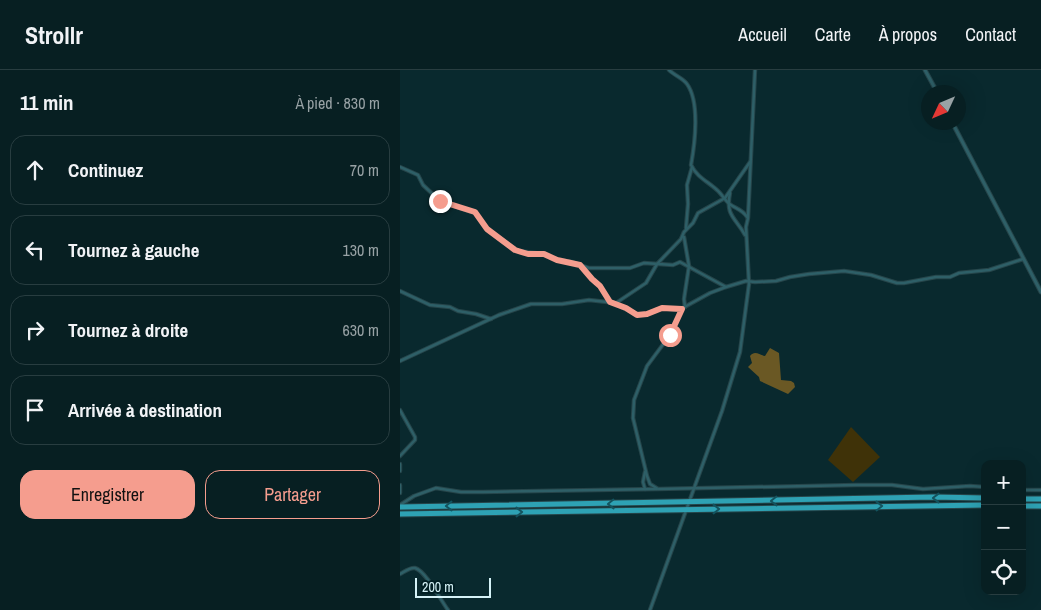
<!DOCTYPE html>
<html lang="fr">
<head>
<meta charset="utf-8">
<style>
	body { margin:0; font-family:"Archivo Narrow",sans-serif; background:#10272a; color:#f1f3f6 }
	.controls { position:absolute; right:15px; bottom:15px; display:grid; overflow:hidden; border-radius:10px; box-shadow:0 5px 20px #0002 }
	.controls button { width:45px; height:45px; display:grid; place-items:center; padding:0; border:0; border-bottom:1px solid #283d40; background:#071f22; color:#f1f3f6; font:25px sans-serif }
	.compass { position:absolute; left:521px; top:15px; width:45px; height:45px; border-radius:50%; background:#071f22; box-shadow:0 5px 20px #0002; rotate:226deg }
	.scale { position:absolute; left:15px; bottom:12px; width:76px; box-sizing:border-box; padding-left:5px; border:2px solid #d5f2f7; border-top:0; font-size:14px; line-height:18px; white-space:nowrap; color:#d5f2f7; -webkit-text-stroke:4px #011f24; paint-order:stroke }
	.stop { position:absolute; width:15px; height:15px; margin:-11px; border:4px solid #f59d8e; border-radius:50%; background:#fff }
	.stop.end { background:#f59d8e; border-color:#fff; box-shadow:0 1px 5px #0008 }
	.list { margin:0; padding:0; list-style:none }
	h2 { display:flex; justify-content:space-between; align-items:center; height:65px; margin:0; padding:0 20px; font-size:21px }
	h2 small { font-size:16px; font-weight:400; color:#98a2a5 }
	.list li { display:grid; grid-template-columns:32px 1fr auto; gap:15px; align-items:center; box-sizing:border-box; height:70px; margin:0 10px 10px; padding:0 10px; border:1px solid #283d40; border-radius:15px }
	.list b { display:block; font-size:19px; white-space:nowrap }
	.list em { font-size:16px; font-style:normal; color:#98a2a5 }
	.actions { display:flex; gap:10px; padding:15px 20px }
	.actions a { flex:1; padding:11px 0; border:1px solid #f59d8e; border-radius:15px; text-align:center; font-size:18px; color:#f59d8e }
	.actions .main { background:#f59d8e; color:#111 }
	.icon { flex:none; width:28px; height:28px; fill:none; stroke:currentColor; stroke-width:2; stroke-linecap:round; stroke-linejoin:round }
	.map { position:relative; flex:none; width:641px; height:540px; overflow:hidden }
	header { display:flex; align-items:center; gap:30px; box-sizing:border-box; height:70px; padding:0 25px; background:#071f22; border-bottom:1px solid #283d40 }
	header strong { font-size:24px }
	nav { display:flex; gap:28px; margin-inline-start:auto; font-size:18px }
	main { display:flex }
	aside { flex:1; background:#071f22 }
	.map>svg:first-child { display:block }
	.green { fill:#3f3208 }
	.forest { fill:#6a5824 }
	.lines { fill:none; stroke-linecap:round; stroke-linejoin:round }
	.minor-casing { stroke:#26454a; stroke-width:4.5 }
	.tertiary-casing { stroke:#26454a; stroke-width:5 }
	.trunk-casing { stroke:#26454a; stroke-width:7 }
	.minor { stroke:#2e5f67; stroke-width:2.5 }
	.tertiary { stroke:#2e5f67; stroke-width:3 }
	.trunk { stroke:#2ea2b4; stroke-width:5 }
	.oneway { stroke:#13535e }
	.route { stroke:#f59d8e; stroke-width:6 }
</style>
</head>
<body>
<header>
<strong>Strollr</strong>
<nav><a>Accueil</a><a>Carte</a><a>À propos</a><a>Contact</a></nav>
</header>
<main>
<aside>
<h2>11 min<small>À pied · 830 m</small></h2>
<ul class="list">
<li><svg class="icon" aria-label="ahead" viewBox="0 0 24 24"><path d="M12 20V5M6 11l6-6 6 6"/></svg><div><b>Continuez</b></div><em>70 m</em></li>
<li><svg class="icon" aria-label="left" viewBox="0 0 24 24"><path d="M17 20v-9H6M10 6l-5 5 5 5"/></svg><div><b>Tournez à gauche</b></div><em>130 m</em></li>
<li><svg class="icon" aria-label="right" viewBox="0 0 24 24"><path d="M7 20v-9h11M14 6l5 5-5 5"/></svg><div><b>Tournez à droite</b></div><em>630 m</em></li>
<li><svg class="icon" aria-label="arrive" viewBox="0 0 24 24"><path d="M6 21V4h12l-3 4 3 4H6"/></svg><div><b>Arrivée à destination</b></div></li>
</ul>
<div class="actions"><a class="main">Enregistrer</a><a>Partager</a></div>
</aside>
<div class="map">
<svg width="641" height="540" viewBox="0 0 641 540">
	<rect width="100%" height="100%" fill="#09292e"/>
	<!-- green -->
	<path class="green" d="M451,357L480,387L453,412L428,390Z"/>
	<!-- forest -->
	<path class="forest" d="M370,278L379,283L381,310L391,311L394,313L395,317L388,324L360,311L359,307L348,297L352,293L350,286C355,280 359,285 365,286Z"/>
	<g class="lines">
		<!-- minor casing -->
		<g class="minor-casing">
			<g id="minor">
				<path d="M269,0C275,6 283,8 287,14C300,32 295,73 291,95C297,107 307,111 317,120C322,124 325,131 331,135C337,139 343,140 347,147"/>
				<path d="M0,97L18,105L23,115L40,131L75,143L87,159L118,181L144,184L157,190L172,192L189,198H230L244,193L273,195L280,192L326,217L346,211L355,212L376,211L390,207L409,204L444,201L471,205L497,213H504L536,207H550L559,203L589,200L623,189"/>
				<path d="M330,123C325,146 336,148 345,165"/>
				<path d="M286,158L288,134L287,115L292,97"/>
				<path d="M284,167L289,196L284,229L285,237"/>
				<path d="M181,196L192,209L200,216L210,232"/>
				<path d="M0,221L30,235L50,237L58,241L76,244L91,249"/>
				<path d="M214,233L237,245L247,244L262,238L279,240L310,223L326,217"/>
				<path d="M282,239L270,265L247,296L234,330L233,348L247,406L250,414L258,419L456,415H492L523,419L570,416L585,417"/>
				<path d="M0,291L99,245L131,234H162L189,230L216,233L246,213L257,194L281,169L284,162L293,153L298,143L325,128L350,92"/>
				<path d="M0,340L15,367V370L0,386"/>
				<path d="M0,394V401"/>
				<path d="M0,415V423"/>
				<path d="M245,419L243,412L245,402"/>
				<path d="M622,420H641"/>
				<path d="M0,435L14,426L36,418L61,422H83L257,419"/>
				<path d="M0,504C4,502 10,497 15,498C26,501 41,531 48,540"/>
				<path d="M250,540L322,341L340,282L349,214L346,157L348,148L355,0"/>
			</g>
		</g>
		<!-- tertiary casing -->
		<g class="tertiary-casing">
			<g id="tertiary">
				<path d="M525,0L537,22"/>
				<path d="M552,52L641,222"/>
			</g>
		</g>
		<!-- trunk casing -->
		<g class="trunk-casing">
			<g id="trunk">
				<path d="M622,429H641"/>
				<path d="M622,436H641"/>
				<path d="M0,437L533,427L585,428"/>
				<path d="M0,444L585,435"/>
			</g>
		</g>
		<!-- minor -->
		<use href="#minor" class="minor"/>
		<!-- tertiary -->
		<use href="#tertiary" class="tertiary"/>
		<!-- trunk -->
		<use href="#trunk" class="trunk"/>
	</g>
	<!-- one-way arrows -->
	<defs><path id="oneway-chevron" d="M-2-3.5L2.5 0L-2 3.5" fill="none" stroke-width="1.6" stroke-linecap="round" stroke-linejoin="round" transform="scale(1.25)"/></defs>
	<g class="oneway">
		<use href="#oneway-chevron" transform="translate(536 428) rotate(180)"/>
		<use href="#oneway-chevron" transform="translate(374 431) rotate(179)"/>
		<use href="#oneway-chevron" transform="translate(211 434) rotate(179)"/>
		<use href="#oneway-chevron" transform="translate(49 436) rotate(179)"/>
		<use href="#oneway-chevron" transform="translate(479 436) rotate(-1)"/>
		<use href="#oneway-chevron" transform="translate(316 439) rotate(-1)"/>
		<use href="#oneway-chevron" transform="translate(119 442) rotate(-1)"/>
	</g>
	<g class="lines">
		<!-- route -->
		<path class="route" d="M40,131L75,142L87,159L115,180L128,184H144L157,190L180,195L192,209L200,216L210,232L226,238L237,245L247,244L262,238L282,239L270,265"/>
	</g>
</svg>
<div class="controls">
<button>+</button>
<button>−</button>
<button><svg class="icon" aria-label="locate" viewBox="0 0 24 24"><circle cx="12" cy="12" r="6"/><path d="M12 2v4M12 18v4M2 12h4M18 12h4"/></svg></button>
</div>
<svg class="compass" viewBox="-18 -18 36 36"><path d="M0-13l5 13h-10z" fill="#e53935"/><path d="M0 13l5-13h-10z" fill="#98a2a5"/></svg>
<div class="scale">200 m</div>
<div class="stop" style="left:270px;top:265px"></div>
<div class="stop end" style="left:40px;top:131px"></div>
</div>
</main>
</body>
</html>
